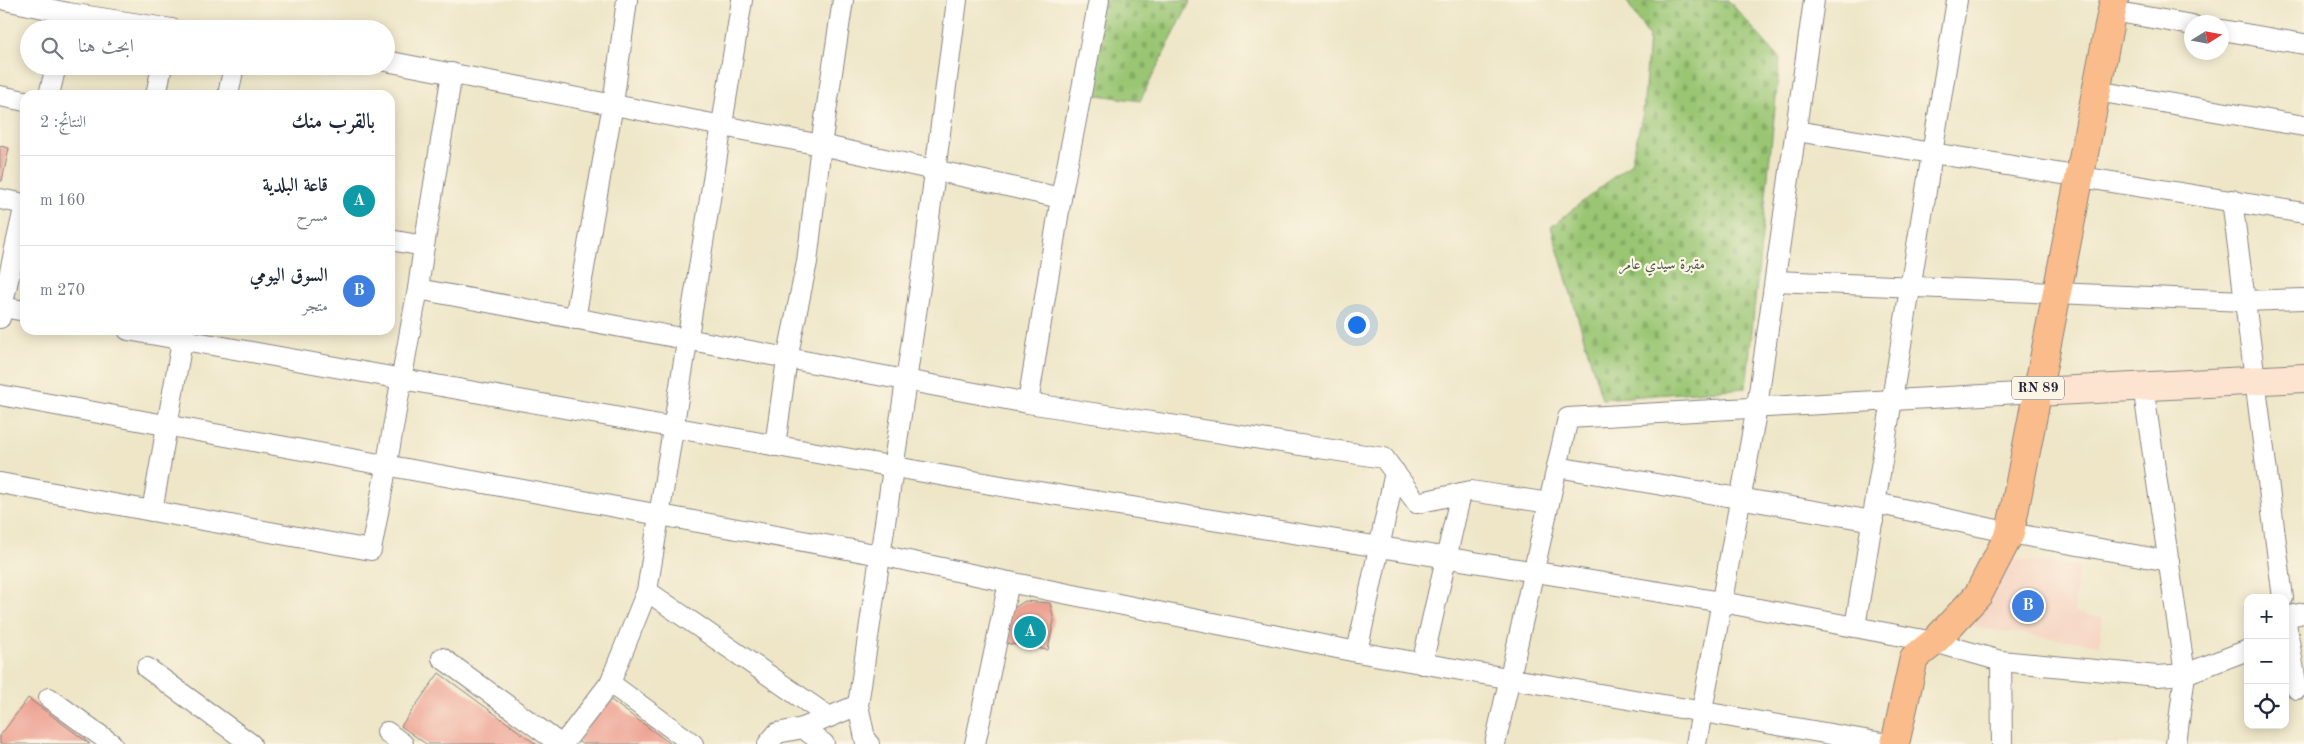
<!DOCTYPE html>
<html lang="ar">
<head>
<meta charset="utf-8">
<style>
	body { margin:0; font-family:"Old Standard TT",Amiri,serif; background:#f2f2f3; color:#1f2937; direction:rtl }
	.controls { position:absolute; right:15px; bottom:15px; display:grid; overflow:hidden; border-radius:10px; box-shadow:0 2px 12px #0003 }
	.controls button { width:45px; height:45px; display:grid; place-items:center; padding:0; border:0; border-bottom:1px solid #e0e1e3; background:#fff; color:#1f2937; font:25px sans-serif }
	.compass { position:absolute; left:2184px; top:15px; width:45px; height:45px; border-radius:50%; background:#fff; box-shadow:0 2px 12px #0003; rotate:79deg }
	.you { position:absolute; left:1356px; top:324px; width:18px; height:18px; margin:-12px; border:4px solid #fff; border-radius:50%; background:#1a73e8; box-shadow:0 0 0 8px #1a73e833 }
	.badge { display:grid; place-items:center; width:32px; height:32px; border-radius:50%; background:#d1495b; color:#fff; font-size:16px; font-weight:700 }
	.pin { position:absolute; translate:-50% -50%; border:2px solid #fff; box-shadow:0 1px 5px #0006 }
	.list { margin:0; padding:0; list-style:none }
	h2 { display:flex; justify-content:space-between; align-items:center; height:65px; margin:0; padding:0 20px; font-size:21px }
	h2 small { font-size:16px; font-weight:400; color:#747a83 }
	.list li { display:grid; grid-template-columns:32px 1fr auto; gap:15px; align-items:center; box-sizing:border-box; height:90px; padding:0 20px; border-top:1px solid #e0e1e3 }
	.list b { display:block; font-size:19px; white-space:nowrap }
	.list p { margin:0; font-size:16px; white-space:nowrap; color:#747a83 }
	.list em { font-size:16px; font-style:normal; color:#747a83 }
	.icon { flex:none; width:28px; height:28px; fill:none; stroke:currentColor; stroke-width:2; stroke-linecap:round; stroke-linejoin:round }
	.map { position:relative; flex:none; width:2304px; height:744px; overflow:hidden; direction:ltr }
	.search { position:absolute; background:#fff; box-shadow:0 2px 12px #0003; left:20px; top:20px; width:375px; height:55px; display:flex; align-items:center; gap:12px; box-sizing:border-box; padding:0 18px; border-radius:28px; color:#747a83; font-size:19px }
	.panel { position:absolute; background:#fff; box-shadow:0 2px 12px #0003; left:20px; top:90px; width:375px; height:245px; border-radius:15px; direction:rtl }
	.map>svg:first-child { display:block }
	.built { fill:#f5d3c1 }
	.cemetery { fill:url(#cemetery-stones); stroke:#5e7457 }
	.building { fill:#eda091 }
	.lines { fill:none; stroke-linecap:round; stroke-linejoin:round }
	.minor-casing { stroke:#888481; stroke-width:22 }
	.secondary-casing { stroke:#888481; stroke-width:30 }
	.primary-casing { stroke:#888481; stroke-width:30 }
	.minor { stroke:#fff; stroke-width:20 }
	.secondary { stroke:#fde4d0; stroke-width:28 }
	.primary { stroke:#f9bc8a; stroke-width:28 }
	.labels { text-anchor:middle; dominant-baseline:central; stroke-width:4.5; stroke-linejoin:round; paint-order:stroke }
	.shield { fill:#fcf5e5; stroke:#63616e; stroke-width:1 }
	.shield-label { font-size:14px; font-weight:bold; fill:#22223b }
	.park-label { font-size:15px; fill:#4c5b4f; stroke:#fcf5e5 }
</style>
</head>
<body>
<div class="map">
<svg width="2304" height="744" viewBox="0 0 2304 744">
	<defs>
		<pattern id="cemetery-stones" width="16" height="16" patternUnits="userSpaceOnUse" patternTransform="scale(1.25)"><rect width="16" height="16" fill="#9ac673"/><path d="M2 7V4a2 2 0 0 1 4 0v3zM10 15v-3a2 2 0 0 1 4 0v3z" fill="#84aa64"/></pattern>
	</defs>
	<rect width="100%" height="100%" fill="#fcf5e5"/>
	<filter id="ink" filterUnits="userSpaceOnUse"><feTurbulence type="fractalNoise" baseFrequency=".02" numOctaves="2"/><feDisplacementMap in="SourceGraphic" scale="10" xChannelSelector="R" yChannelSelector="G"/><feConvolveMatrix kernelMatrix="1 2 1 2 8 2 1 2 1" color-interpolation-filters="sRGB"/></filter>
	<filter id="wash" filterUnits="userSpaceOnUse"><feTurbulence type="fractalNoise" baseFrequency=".0096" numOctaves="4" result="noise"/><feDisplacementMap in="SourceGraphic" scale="20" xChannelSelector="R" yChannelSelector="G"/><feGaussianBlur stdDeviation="1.12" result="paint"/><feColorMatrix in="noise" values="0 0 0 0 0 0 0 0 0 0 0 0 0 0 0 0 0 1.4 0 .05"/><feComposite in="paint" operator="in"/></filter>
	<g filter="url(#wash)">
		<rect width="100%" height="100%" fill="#eee6c7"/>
		<!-- built -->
		<path class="built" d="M2012,559L2079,566L2074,612L2101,618L2100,645L1965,626L1987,600Z"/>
		<!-- cemetery -->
		<g class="cemetery">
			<path d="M1101,0H1191L1140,101L1084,93Z"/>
			<path d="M1626,0H1728L1780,59L1746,388L1602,399L1551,227L1631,163L1643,113L1649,37Z"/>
		</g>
		<g id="blocks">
			<!-- building -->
			<g class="building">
				<path d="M0,146L9,148L2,181H0Z"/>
				<path d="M1025,601L1050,603L1054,620L1048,650L1005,643L1011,610Z"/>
				<path d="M439,673L536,744H426L401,726Z"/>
				<path d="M28,698L90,744H0V736Z"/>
				<path d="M608,698L671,744H582L577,741Z"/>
			</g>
		</g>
	</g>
	<g filter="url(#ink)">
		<use href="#blocks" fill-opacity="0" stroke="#888481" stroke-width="1"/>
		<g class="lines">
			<!-- minor casing -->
			<g class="minor-casing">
				<g id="minor">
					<path d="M5,0L68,13L172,29"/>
					<path d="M2112,11L2192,25"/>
					<path d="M2222,30L2304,44"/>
					<path d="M386,61L821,145L1061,198"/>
					<path d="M2096,91L2304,126"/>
					<path d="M49,95L56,66"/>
					<path d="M156,95L162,66"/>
					<path d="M228,95L234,66"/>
					<path d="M0,96L25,101"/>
					<path d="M1796,131L2304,213"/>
					<path d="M0,199L25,204"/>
					<path d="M2232,200L2283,598"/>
					<path d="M390,240L424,246L418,289"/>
					<path d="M424,246L452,73"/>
					<path d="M1775,281L2244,301L2304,299"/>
					<path d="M2,307L25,204"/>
					<path d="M0,318L2,307L25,311"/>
					<path d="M575,319L613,104L627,0"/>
					<path d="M128,330L1007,487L1722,602L1934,642L2001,661L2157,676L2185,674L2248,650"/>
					<path d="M2143,386L2185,674L2176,744"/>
					<path d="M0,395L880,555L1009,582L975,744"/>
					<path d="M1028,403L1384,458L1417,503L1471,491L1549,503"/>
					<path d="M775,446L787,359L807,262L821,145L843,0"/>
					<path d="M1557,467L1873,521"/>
					<path d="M0,483L152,511L184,330"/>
					<path d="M1876,503L2010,533L2169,561"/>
					<path d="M152,511L371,550C388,463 401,376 418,289L1028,403L1061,198L1099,0"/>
					<path d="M1009,582L1357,652L1888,744"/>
					<path d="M647,591L829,717"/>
					<path d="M2285,617L2297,689"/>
					<path d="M2285,617L2304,613"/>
					<path d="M1855,627L1957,0"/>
					<path d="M1357,652L1395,472"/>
					<path d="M442,658L560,744"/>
					<path d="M2001,661L2002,744"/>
					<path d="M1422,664L1461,493"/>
					<path d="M147,668L251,744"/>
					<path d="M610,683L647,591L742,0"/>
					<path d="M49,698L112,744"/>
					<path d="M387,732L403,744"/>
					<path d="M563,744L610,683L693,744"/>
					<path d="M768,744L777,733L803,728"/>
					<path d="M824,744L803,728L858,705"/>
					<path d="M869,744L866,743L858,705L922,273L957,0"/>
					<path d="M1495,744L1568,418L2037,392"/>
					<path d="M1696,744L1757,407L1814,0"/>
				</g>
			</g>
			<!-- secondary casing -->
			<g class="secondary-casing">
				<path id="secondary" d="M2037,392L2304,378"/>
			</g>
			<!-- primary casing -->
			<g class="primary-casing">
				<path id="primary" d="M1895,744L1914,658L1934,642L1978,595L2010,533L2114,0"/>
			</g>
			<!-- minor -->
			<use href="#minor" class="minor"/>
			<!-- secondary -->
			<use href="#secondary" class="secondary"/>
			<!-- primary -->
			<use href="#primary" class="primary"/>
		</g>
	</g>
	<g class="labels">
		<!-- shield labels -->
		<rect class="shield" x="2012" y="376.5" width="52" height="23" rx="4"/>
		<g class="shield-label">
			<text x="2038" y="388">RN 89</text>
		</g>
		<!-- park labels -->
		<g class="park-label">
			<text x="1662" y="265">مقبرة سيدي عامر</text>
		</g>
	</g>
</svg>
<div class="controls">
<button>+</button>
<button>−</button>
<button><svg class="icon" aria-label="locate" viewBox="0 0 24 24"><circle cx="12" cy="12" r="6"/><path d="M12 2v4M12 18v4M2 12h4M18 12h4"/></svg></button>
</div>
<svg class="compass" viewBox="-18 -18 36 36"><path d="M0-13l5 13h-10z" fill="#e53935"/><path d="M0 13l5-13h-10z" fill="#747a83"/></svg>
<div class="you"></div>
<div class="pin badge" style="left:1030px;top:632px;background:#0f9aa8">A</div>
<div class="pin badge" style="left:2028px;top:606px;background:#3f7fe0">B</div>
<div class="search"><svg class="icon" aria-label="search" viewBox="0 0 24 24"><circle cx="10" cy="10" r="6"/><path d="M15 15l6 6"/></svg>ابحث هنا</div>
<section class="panel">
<h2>بالقرب منك<small>النتائج: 2</small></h2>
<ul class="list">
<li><span class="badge" style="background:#0f9aa8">A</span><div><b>قاعة البلدية</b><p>مسرح</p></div><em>160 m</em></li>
<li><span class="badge" style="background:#3f7fe0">B</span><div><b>السوق اليومي</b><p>متجر</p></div><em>270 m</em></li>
</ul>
</section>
</div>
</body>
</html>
